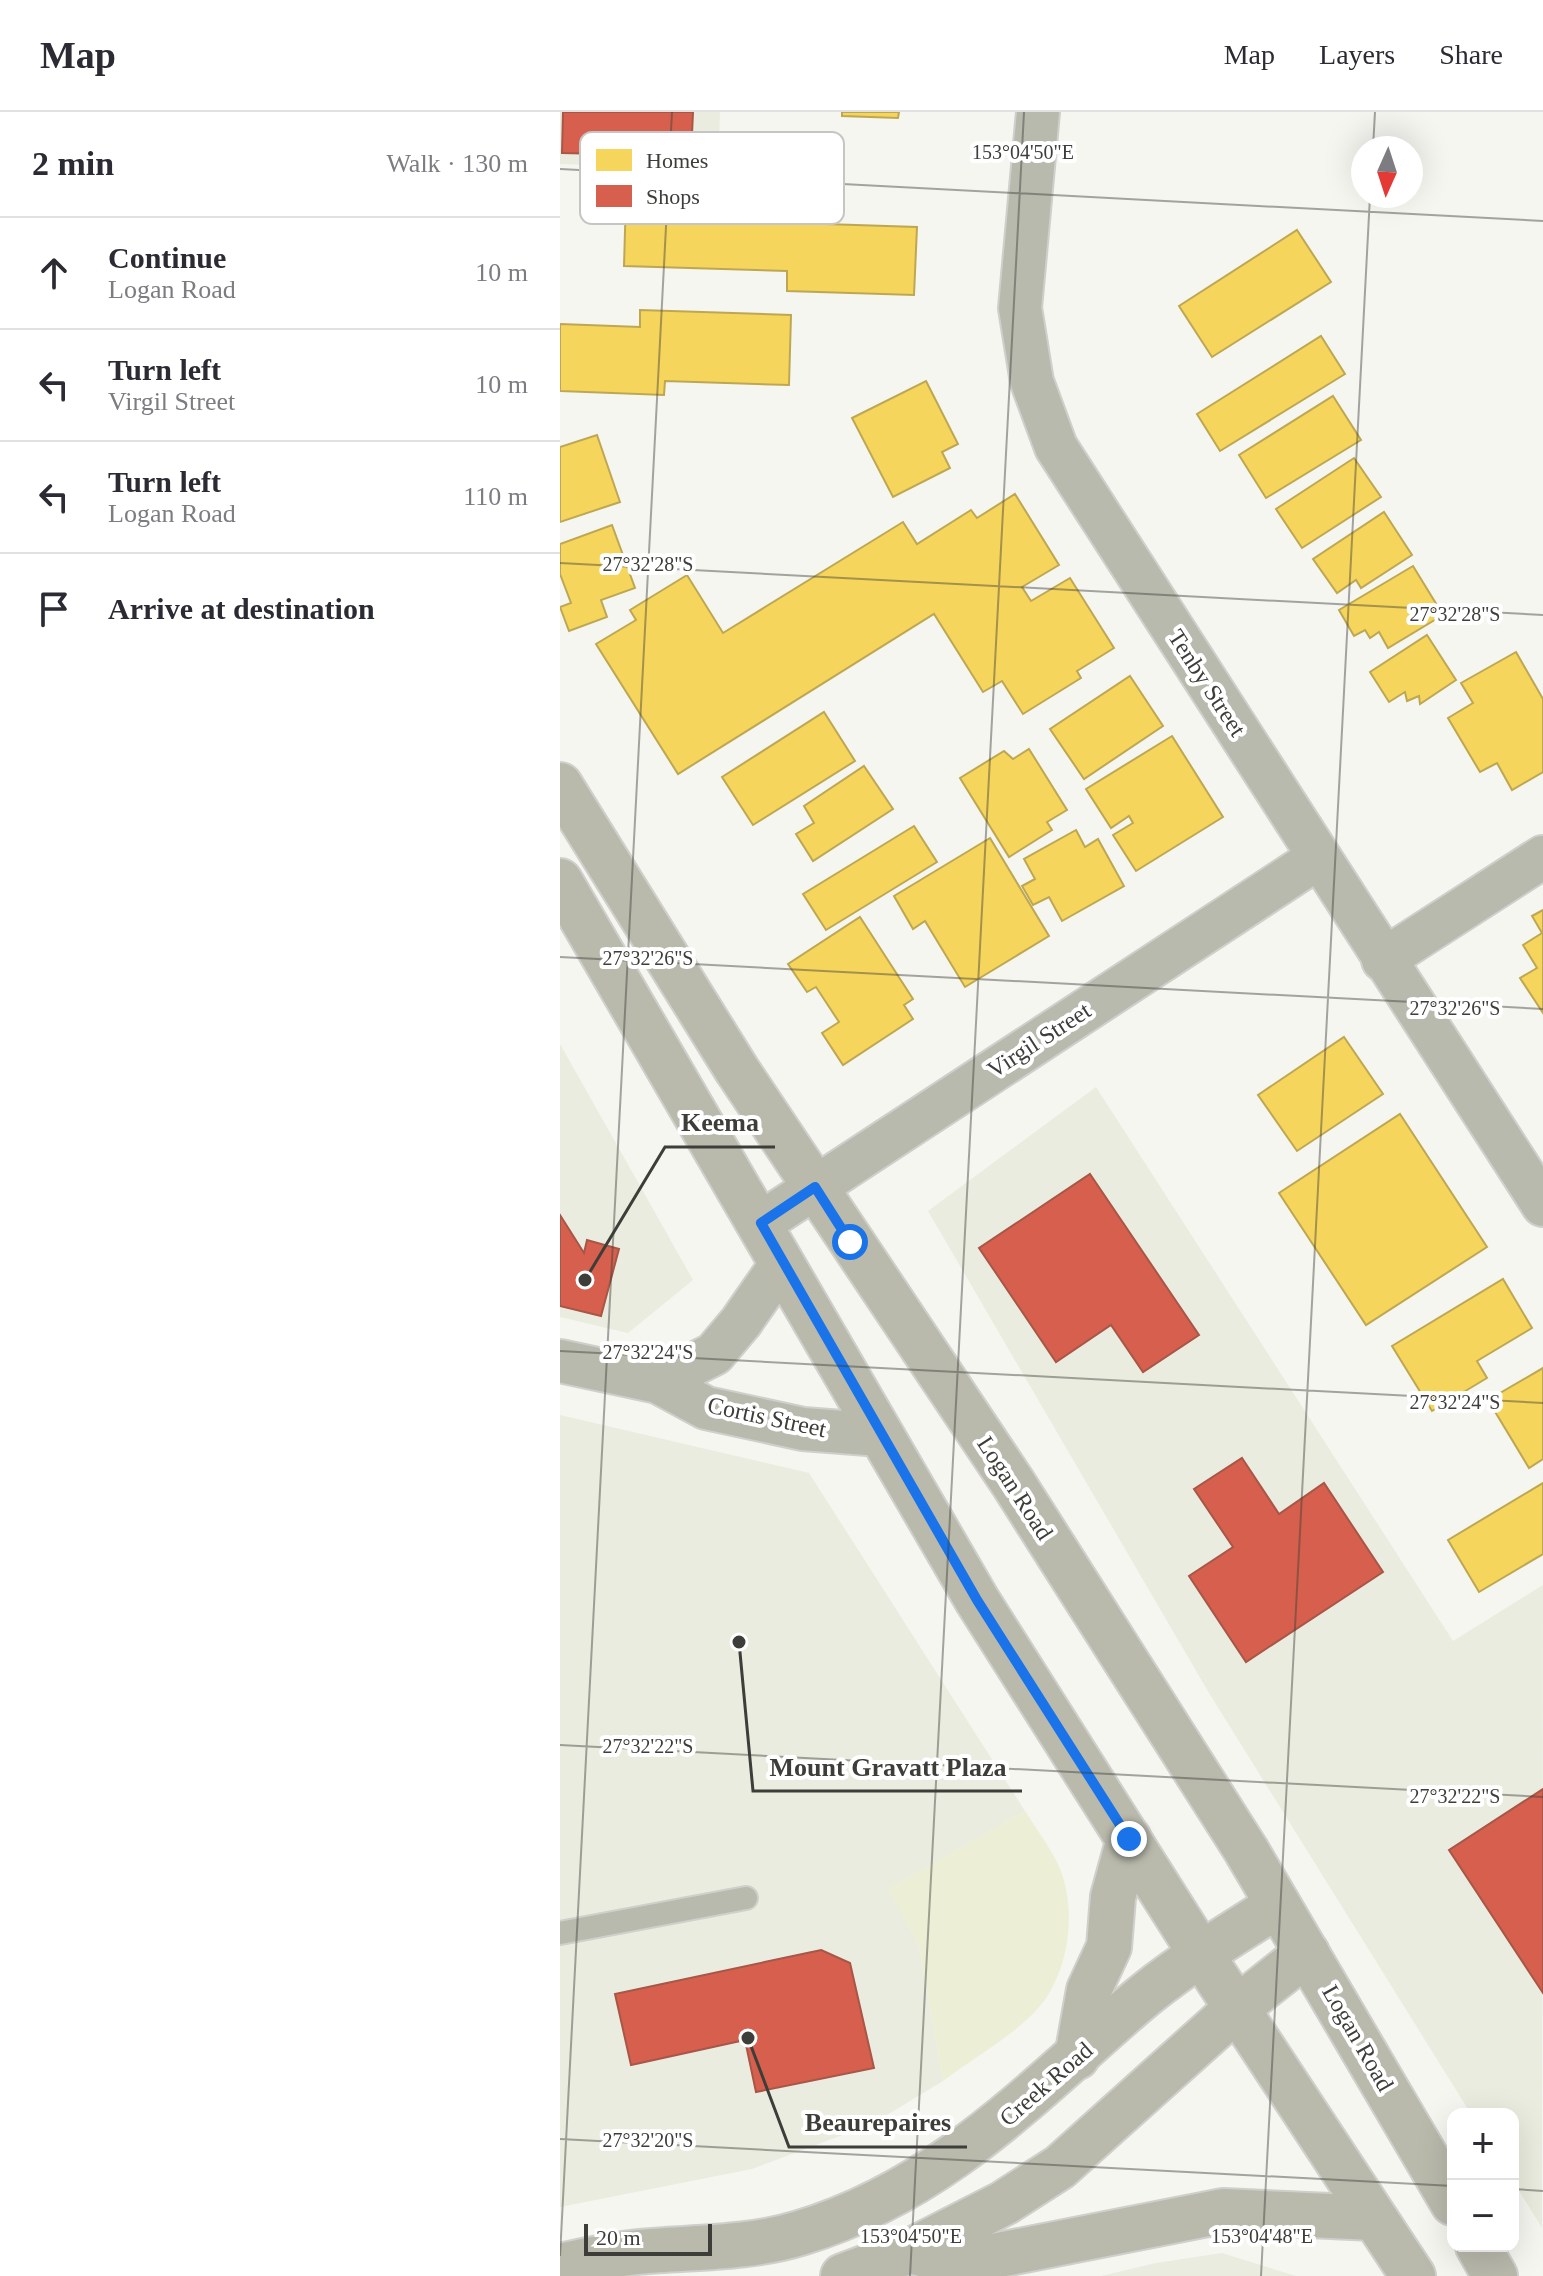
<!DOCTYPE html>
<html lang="en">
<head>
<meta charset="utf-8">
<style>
	body { margin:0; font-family:Georgia,serif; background:#f7f7f7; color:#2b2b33 }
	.controls { position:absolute; right:24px; bottom:24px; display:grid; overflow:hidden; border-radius:16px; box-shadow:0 8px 32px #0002 }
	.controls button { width:72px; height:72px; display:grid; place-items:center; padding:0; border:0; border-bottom:2px solid #e1e1e2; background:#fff; color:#2b2b33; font:40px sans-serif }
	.compass { position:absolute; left:791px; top:24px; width:72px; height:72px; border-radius:50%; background:#fff; box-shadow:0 8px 32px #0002; rotate:183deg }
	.scale { position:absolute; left:24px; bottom:20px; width:128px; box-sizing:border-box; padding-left:8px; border:4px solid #3d3d39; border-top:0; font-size:22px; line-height:28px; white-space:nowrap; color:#3d3d39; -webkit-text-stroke:6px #fff; paint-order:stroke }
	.stop { position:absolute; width:24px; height:24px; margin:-18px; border:6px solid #1a73e8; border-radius:50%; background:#fff }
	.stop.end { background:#1a73e8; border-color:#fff; box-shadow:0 2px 8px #0008 }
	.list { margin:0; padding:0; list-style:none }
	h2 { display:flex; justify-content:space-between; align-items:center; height:104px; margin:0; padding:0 32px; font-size:34px }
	h2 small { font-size:26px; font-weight:400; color:#7c7c81 }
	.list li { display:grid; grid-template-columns:52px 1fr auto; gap:24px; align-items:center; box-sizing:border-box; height:112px; padding:0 32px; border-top:2px solid #e1e1e2 }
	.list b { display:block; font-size:30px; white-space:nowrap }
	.list p { margin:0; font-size:26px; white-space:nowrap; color:#7c7c81 }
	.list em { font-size:26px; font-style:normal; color:#7c7c81 }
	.icon { flex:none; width:44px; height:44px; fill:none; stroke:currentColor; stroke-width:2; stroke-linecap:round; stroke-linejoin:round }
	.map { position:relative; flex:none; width:983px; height:2164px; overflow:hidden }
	header { display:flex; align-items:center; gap:48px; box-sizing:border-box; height:112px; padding:0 40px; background:#fff; border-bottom:2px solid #e1e1e2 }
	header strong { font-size:38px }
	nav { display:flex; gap:44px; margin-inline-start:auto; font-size:28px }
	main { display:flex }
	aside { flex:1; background:#fff }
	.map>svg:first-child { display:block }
	.built { fill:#eaecdf }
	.green { fill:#ecefd6 }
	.homes { fill:#f6d55c; stroke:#bea752; stroke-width:2 }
	.shops { fill:#d6604d; stroke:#a85647; stroke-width:2 }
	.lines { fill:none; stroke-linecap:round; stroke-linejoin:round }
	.lane-casing { stroke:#cfd0cc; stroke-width:26 }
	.street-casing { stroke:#cfd0cc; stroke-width:46 }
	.primary-casing { stroke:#cfd0cc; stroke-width:48 }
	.lane { stroke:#b8baad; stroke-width:22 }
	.street { stroke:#b8baad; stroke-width:42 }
	.primary { stroke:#b9baac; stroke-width:44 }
	.route { stroke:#1a73e8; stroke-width:10 }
	.ticks { fill:none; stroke:#3d3d39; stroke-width:2; stroke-opacity:0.45 }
	.labels { text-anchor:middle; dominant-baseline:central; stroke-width:8; stroke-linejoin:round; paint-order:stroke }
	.street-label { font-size:24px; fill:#3d3d39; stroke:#fff }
	.key { fill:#fff; stroke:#c5c5c4; stroke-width:2 }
	.key-label { font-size:22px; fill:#3d3d39 }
	.ticks-label { font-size:20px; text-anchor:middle; fill:#3d3d39; stroke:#fff; stroke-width:8; stroke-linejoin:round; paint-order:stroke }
	.leader { fill:none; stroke:#3d3d39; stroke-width:3 }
	.callout-dot { fill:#3d3d39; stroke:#fff; stroke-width:3 }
	.callout-label { font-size:26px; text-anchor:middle; font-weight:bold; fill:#3d3d39; stroke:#fff; stroke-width:8; stroke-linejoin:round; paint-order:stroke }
</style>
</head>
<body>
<header>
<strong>Map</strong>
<nav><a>Map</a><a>Layers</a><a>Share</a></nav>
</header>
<main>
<aside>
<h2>2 min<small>Walk · 130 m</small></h2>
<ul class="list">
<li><svg class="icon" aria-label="ahead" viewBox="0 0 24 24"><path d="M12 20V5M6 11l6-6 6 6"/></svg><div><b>Continue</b><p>Logan Road</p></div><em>10 m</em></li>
<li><svg class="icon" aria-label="left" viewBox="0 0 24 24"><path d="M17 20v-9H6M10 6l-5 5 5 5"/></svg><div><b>Turn left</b><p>Virgil Street</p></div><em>10 m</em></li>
<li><svg class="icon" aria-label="left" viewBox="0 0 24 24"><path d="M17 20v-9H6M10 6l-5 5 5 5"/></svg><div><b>Turn left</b><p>Logan Road</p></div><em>110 m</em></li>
<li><svg class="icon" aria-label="arrive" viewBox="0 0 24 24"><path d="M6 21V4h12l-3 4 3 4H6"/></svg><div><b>Arrive at destination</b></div></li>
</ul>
</aside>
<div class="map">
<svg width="983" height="2164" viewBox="0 0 983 2164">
	<rect width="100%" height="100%" fill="#f5f6f0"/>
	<!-- built -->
	<g class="built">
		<path d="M0,0H160L158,57L0,52Z"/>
		<path d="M0,932L133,1168L68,1221L0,1205Z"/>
		<path d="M536,975L893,1529L983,1473L982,2116L953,2069V2002H911L649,1581L368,1099Z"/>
		<path d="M0,1303L249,1361L465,1699L329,1777L359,1834L383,1969L312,2012L192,2057L0,2095Z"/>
		<path d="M662,2141L736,2164H541L596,2151Z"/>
	</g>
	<!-- green -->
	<path class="green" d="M465,1699C476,1716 489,1734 498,1752C516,1792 511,1846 488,1883C469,1915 413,1946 383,1969L359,1834L328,1777Z"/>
	<!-- homes -->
	<g class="homes">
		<path d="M282,0H339L338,6L282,4Z"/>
		<path d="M66,84L235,89L234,111L357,115L354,183L227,179V159L64,154Z"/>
		<path d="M737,118L771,170L652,245L619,194Z"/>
		<path d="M80,198L231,203L229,273L105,269L104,283L0,279V212L80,215Z"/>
		<path d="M761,224L785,262L660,339L637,302Z"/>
		<path d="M366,269L398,332L382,340L390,356L333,385L292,306Z"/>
		<path d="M773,284L801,328L706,386L679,343Z"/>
		<path d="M37,323L60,390L0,410V335Z"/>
		<path d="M794,346L821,385L742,436L716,397Z"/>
		<path d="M455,382L499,453L462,475L471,489L510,466L554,536L517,559L521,566L463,602L442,569L423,580L374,502L118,662L36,532L76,508L70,498L127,463L163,521L343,410L357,432L411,398L417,406Z"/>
		<path d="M824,400L852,443L801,476L796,468L777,481L753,447Z"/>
		<path d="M52,413L75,476L41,488L47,505L9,519L0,495L11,491L0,462V432Z"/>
		<path d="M853,454L883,503L828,536L819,520L810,526L805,518L794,524L779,498Z"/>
		<path d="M867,523L896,568L860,592L859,584L847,589L845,580L829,590L810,560Z"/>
		<path d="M956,540L983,587V660L952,678L937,651L920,660L888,606L913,591L901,571Z"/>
		<path d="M570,564L603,614L524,667L490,617Z"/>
		<path d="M264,600L295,649L193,713L162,665Z"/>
		<path d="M612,624L663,705L576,759L553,723L573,711L569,704L551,716L526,677Z"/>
		<path d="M469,637L507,698L487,710L492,718L449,745L400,666L444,639L453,647Z"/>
		<path d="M304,654L333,697L253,749L236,722L254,711L244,694Z"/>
		<path d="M354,714L377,750L266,818L243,782Z"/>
		<path d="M516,718L525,735L538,727L564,774L502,809L489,785L473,793L462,774L475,767L464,747Z"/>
		<path d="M430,726L489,824L405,875L365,809L353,817L334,784Z"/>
		<path d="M983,798V901L960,866L977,856L963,833L982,821L972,804Z"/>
		<path d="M300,805L353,887L344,893L353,907L283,953L262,921L279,910L256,875L247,880L228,852Z"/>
		<path d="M784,925L823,982L737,1039L698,983Z"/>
		<path d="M840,1002L927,1135L806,1213L719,1081Z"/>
		<path d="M943,1167L972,1216L917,1249L927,1266L872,1299L832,1234Z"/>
		<path d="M983,1256V1347L969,1356L928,1288Z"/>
		<path d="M983,1371V1442L919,1480L888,1428Z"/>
	</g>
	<!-- shops -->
	<g class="shops">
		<path d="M3,0H133L131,44L2,41Z"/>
		<path d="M530,1062L639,1223L583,1260L551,1213L496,1250L419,1136Z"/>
		<path d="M0,1103L24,1141L27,1128L59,1137L41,1204L0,1194Z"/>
		<path d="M682,1346L719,1402L764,1371L823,1460L686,1550L629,1464L673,1435L634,1377Z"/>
		<path d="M983,1677V1881L889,1738Z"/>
		<path d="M261,1838L290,1851L314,1956L196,1980L185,1928L71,1953L55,1882Z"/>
	</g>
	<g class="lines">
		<!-- lane casing -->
		<g class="lane-casing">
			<path id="lane" d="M0,1821L186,1786"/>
		</g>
		<!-- street casing -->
		<g class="street-casing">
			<g id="street">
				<path d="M478,0L460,196L472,270L496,335L983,1093"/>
				<path d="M823,848L983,745"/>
				<path d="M201,1111L758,746"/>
				<path d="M0,1249L98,1270L146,1296L243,1317L321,1323"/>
				<path d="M98,1270L154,1242L181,1210L222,1151"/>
			</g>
		</g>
		<!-- primary casing -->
		<g class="primary-casing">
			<g id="primary">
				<path d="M0,673L177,958L453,1371L686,1738L893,2091"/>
				<path d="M0,769L417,1488L641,1842L853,2164"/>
				<path d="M517,1945L529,1878L549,1835L553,1785L569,1727"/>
				<path d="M918,2134L935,2164"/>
				<path d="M350,2139L398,2151L663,2099L814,2106"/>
				<path d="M0,2154C26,2148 51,2143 78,2140C132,2135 188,2137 240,2121C379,2079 467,1985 573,1893C617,1855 668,1825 718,1793"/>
				<path d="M283,2164L350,2139L444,2091L500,2055L676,1897L747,1841"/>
			</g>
		</g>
		<!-- lane -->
		<use href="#lane" class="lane"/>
		<!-- street -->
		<use href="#street" class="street"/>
		<!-- primary -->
		<use href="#primary" class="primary"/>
	</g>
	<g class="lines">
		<!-- route -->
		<path class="route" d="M290,1130L255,1075L201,1111L417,1488L569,1727"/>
	</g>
	<!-- ticks -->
	<path class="ticks" d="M813,36L815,0M0,57L983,109M0,451L983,503M0,845L983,897M0,1239L983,1291M0,1633L983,1685M0,2027L893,2074M953,2077L983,2079M0,2144L112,0M350,2164L464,0M701,2164L810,84"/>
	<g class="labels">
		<!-- street labels -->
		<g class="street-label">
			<text transform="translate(647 571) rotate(57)">Tenby Street</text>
			<text transform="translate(479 928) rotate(-33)">Virgil Street</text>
			<text transform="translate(207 1305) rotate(12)">Cortis Street</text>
			<text transform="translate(455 1376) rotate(57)">Logan Road</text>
			<text transform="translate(798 1926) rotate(60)">Logan Road</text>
			<text transform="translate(486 1972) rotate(-41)">Creek Road</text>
		</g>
	</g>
	<!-- legend -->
	<rect x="20" y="20" width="264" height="92" rx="12" class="key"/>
	<rect x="36" y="37" width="36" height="22" fill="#f6d55c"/>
	<rect x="36" y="73" width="36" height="22" fill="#d6604d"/>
	<g class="key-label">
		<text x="86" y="56">Homes</text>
		<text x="86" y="92">Shops</text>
	</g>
	<g class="ticks-label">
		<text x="463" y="47">153°04'50"E</text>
		<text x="88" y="459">27°32'28"S</text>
		<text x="895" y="509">27°32'28"S</text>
		<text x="88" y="853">27°32'26"S</text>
		<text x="895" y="903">27°32'26"S</text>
		<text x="88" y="1247">27°32'24"S</text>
		<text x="895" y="1297">27°32'24"S</text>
		<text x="88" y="1641">27°32'22"S</text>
		<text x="895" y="1691">27°32'22"S</text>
		<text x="88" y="2035">27°32'20"S</text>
		<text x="351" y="2131">153°04'50"E</text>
		<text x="702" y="2131">153°04'48"E</text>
	</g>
	<!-- callouts -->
	<path class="leader" d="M25 1168L105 1035H215M179 1530L193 1679H462M188 1926L229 2035H407"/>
	<g class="callout-dot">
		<circle cx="25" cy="1168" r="8"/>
		<circle cx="179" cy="1530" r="8"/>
		<circle cx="188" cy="1926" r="8"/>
	</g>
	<g class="callout-label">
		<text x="160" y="1019">Keema</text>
		<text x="328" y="1664">Mount Gravatt Plaza</text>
		<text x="318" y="2019">Beaurepaires</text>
	</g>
</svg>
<div class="controls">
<button>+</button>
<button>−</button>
</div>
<svg class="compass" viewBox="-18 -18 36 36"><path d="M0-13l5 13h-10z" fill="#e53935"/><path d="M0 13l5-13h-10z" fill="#7c7c81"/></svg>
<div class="scale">20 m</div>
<div class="stop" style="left:290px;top:1130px"></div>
<div class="stop end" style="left:569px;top:1727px"></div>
</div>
</main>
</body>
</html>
